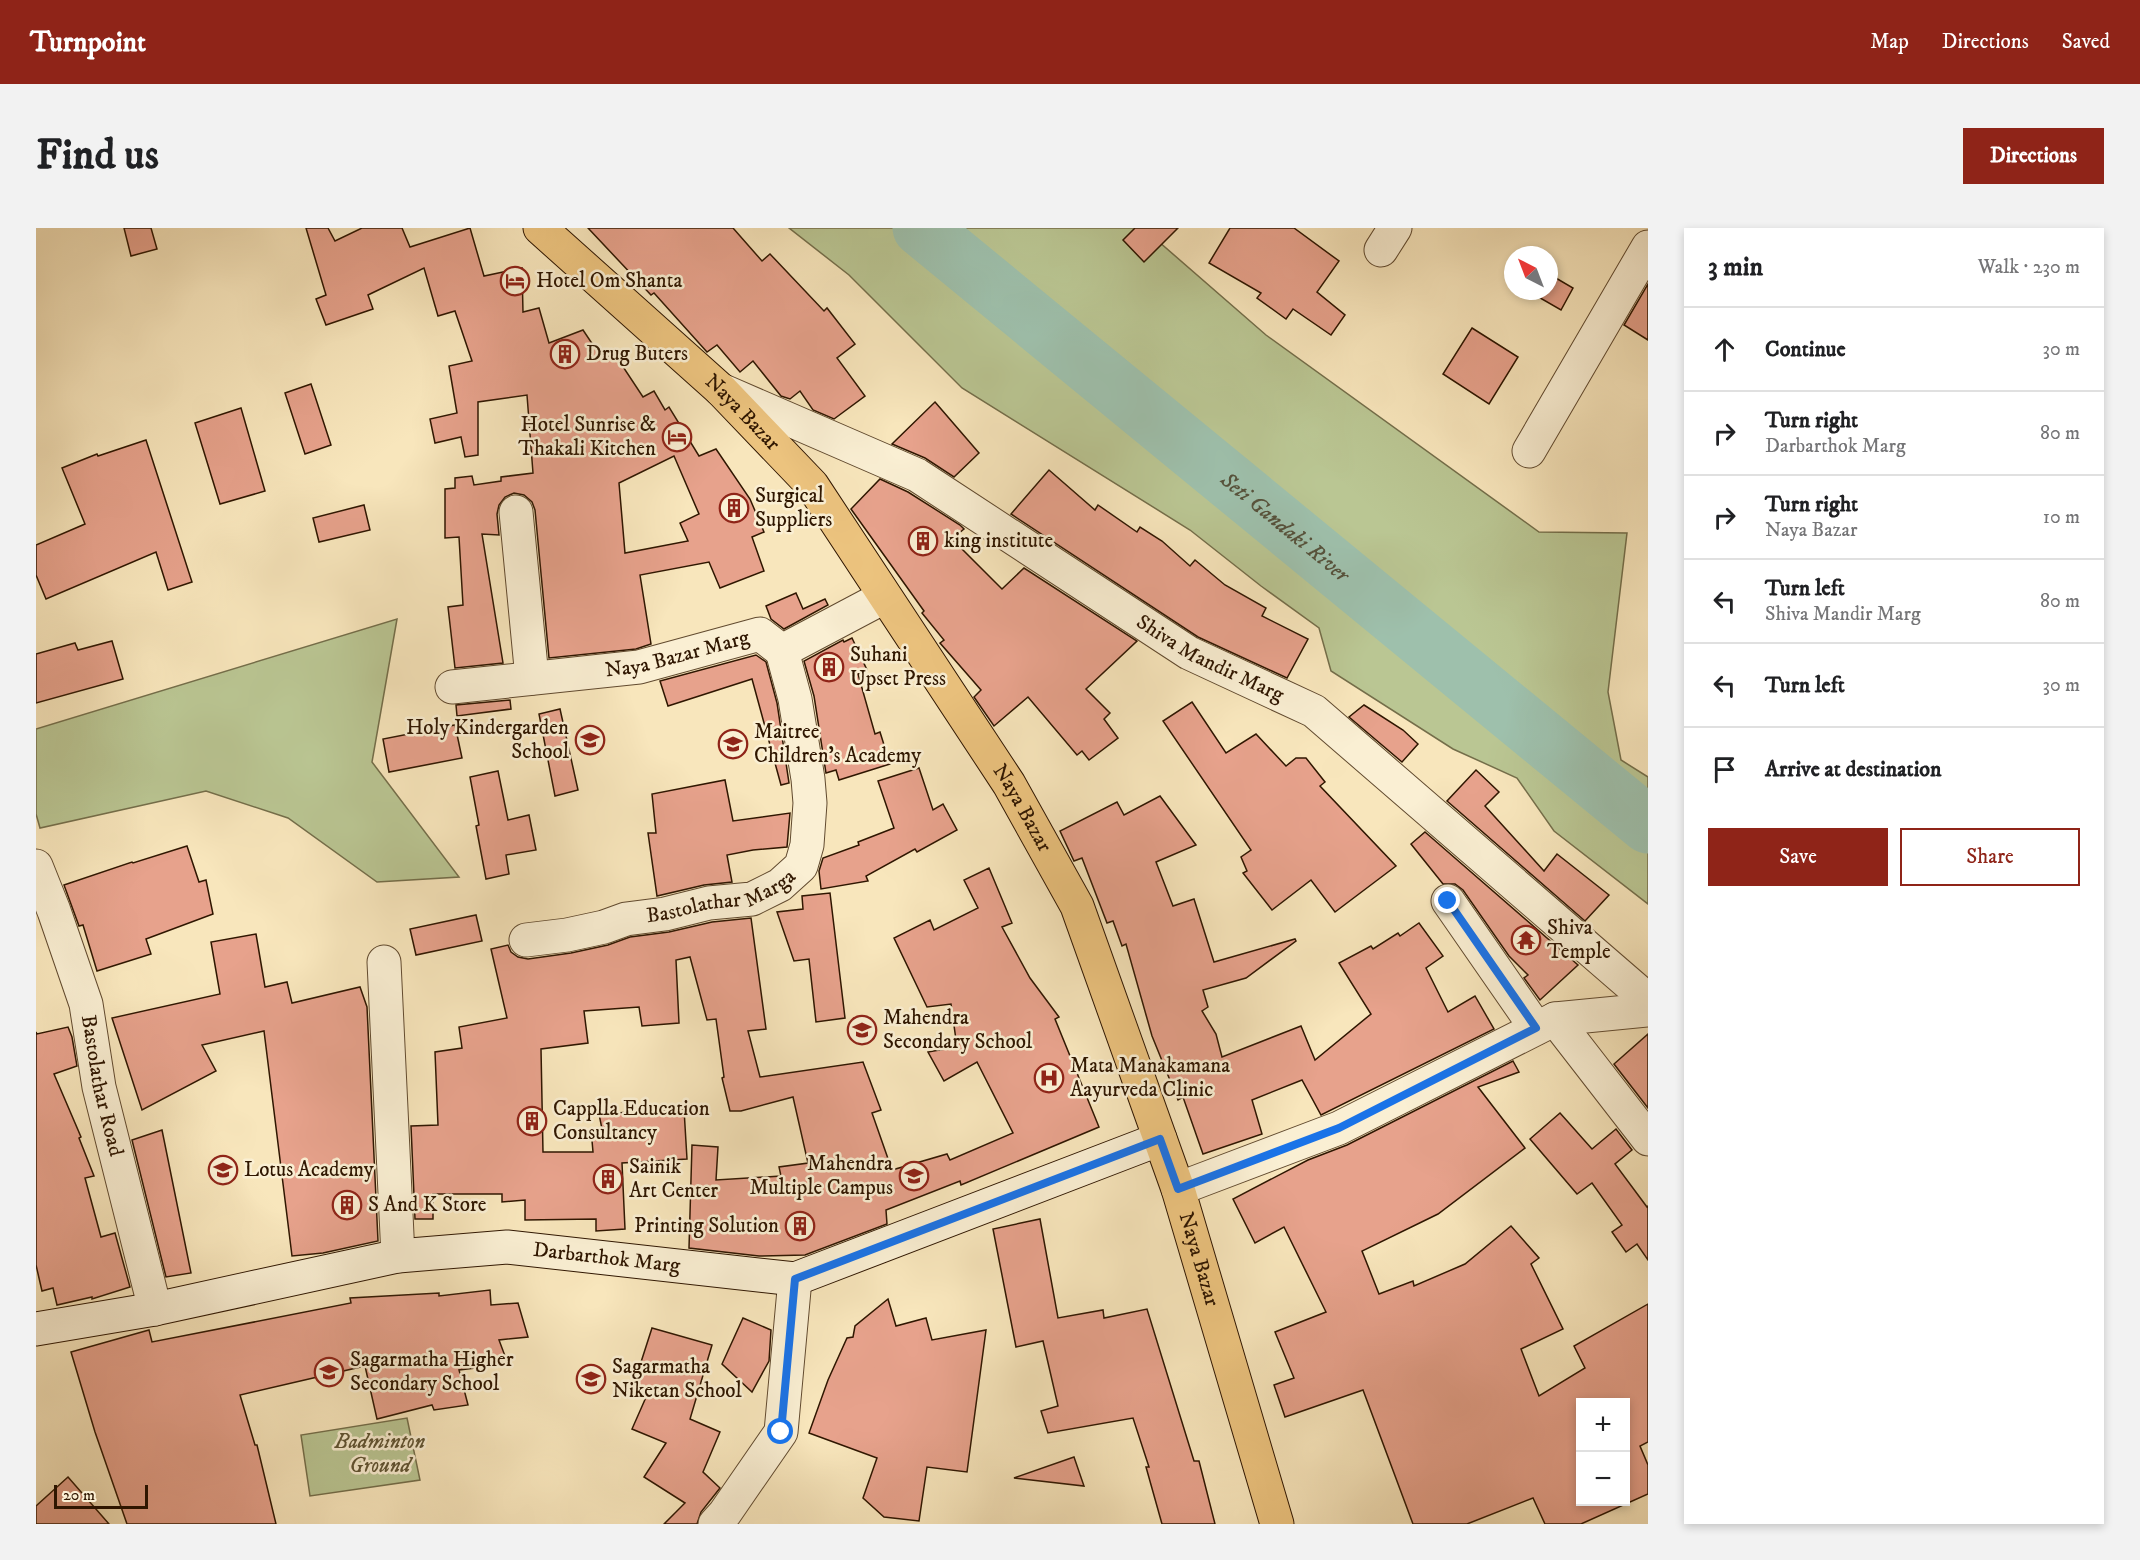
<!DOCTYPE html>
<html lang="en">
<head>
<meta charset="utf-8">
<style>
	body { margin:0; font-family:"IM FELL DW Pica",serif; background:#f2f2f2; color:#202124 }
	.controls { position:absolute; right:18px; bottom:18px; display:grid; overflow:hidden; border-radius:0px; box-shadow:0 3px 9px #0003 }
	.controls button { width:54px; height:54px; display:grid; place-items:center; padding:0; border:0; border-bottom:2px solid #e0e0e0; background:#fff; color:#202124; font:30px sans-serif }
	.compass { position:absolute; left:1468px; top:18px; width:54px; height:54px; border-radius:50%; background:#fff; box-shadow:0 3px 9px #0003; rotate:318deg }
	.scale { position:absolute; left:18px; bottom:15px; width:94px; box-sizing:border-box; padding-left:6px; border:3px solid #2f1600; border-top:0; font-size:16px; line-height:21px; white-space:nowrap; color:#2f1600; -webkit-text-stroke:4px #faefd3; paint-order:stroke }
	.stop { position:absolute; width:18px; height:18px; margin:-14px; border:4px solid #1a73e8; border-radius:50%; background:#fff }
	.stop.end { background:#1a73e8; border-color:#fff; box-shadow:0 2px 6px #0008 }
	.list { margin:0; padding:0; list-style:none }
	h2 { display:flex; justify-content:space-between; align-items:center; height:78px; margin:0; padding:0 24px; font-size:26px }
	h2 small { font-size:20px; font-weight:400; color:#757577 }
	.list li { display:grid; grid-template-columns:39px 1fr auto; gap:18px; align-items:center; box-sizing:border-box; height:84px; padding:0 24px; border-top:2px solid #e0e0e0 }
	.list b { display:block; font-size:22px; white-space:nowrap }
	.list p { margin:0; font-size:20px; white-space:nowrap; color:#757577 }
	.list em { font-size:20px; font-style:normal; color:#757577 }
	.actions { display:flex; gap:12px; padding:18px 24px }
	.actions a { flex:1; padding:14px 0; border:2px solid #8f2418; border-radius:0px; text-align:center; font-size:21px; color:#8f2418 }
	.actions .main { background:#8f2418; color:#fff }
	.icon { flex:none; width:33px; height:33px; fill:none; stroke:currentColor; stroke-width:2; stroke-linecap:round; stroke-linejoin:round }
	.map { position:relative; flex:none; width:1612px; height:1296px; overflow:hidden; border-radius:0px }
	header { display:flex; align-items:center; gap:36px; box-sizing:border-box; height:84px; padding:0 30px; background:#8f2418; color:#fff }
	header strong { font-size:28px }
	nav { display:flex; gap:33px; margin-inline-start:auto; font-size:21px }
	.intro { display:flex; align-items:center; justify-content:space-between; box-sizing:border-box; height:144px; padding:0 36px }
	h1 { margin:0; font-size:42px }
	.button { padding:15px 27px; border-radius:0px; background:#8f2418; color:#fff; font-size:21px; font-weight:700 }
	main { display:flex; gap:36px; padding:0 36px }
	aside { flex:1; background:#fff; border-radius:0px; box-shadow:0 3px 9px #0003 }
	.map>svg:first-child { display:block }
	.green { fill:#bac693; stroke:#746e4a; stroke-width:1.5 }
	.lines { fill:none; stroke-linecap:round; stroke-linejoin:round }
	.river { stroke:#9ec0ac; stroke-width:57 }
	.building { fill:#e7a28c; stroke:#2f1600; stroke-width:1.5; fill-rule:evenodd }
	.street-casing { stroke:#614a2f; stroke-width:35 }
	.secondary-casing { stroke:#2f1600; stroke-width:35 }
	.primary-casing { stroke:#2f1600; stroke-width:35 }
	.street { stroke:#faefd3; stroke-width:33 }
	.secondary { stroke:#faefd3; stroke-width:33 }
	.primary { stroke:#ecc37e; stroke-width:33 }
	.route { stroke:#1a73e8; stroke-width:8 }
	.labels { text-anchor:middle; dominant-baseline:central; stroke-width:5; stroke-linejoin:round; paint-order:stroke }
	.poi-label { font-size:21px; fill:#2f1600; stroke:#faefd3; text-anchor:start }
	.street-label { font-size:21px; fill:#2f1600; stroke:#faefd3 }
	.park-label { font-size:21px; font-style:italic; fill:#605433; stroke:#faefd3 }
	.water-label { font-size:22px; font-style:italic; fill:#56523c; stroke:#faefd3 }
</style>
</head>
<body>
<header>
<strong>Turnpoint</strong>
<nav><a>Map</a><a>Directions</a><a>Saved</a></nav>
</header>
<div class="intro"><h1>Find us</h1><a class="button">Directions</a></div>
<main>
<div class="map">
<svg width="1612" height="1296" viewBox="0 0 1612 1296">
	<rect width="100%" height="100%" fill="#f8e6bc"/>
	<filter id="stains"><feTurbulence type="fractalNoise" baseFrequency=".00333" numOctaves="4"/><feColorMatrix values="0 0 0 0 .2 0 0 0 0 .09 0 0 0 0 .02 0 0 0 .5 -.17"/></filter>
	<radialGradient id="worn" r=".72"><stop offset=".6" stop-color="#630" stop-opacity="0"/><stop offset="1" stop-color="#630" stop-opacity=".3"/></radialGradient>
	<!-- green -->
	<g class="green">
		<path d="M753,0H1107L1230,107L1503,304L1591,305L1572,464L1585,532L1612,549V676L1518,603L1481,550L1417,521L1295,443L1283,400L1225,358L1154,302L926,160L813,47Z"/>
		<path d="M361,391L336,534L423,649L341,654L252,590L170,563L4,600L0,586V501Z"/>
		<path d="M371,1190L384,1252L274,1268L265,1207Z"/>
	</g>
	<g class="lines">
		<!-- river -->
		<path class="river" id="s1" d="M885,0L1612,597"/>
	</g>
	<!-- building -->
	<g class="building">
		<path d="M88,0H115L121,21L95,28Z"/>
		<path d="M270,0H292L299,13L326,0H366L374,19L434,0L448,48L486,40L487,84L503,80L513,115L547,102L567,132L578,125L607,169L618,163L629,182L633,179L663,228L680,221L714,271L728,304L716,309L728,343L684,360L673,334L604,347L615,416L600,421L513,430L499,282L496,274L488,267L478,265L469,269L463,277L461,286L463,307L446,306L467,435L419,440L412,379L427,377L423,309L409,310V261L419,260V250L436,248L438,257L465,253V249L497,245L491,167L442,174V227L429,229L425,209L399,215L394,191L421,185L413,138L436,133L419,83L402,88L388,40L332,67L337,81L290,97L280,71L290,67ZM638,228L663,286L644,295L652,313L589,325L583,255Z"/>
		<path d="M552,0H697L726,33L734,26L788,83L791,80L819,116L801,130L829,168L798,191L777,182L764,163L754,171L745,168L717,133L704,144L681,117L671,124L618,65L615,67Z"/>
		<path d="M1099,0H1142L1108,34L1087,12Z"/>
		<path d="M1194,0H1258L1303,33L1281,64L1309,87L1295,107L1257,81L1250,91L1221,70L1225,65L1173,35Z"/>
		<path d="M1513,46L1537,60L1525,82L1492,63H1513Z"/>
		<path d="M1612,56V112L1588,97Z"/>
		<path d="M1436,100L1482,129L1453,176L1407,146Z"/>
		<path d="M275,156L295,217L269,226L249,165Z"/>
		<path d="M899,174L943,225L918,249L889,230L856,216Z"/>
		<path d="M205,180L229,263L184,276L159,195Z"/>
		<path d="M110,212L156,354L132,362L120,324L10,371L0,347V317L49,296L26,240L61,226L62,228Z"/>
		<path d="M1013,242L1059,282L1062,277L1101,304L1104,299L1126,313L1154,338L1159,332L1189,357L1230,380L1226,388L1272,411L1251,450L1162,409L975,286Z"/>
		<path d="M844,251L872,264L924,297L928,301L916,311L966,361L988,340L1101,413L1050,461L1074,485L1068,491L1082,510L1053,532L1046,523L1041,527L992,469L958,498L938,469L945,462L904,415L908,412L886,385L888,383L815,281Z"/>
		<path d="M328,277L334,302L283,314L277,290Z"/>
		<path d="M760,365L767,381L789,371L792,377L748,401L735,391L730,378Z"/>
		<path d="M816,410L831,442L822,446L839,506L844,504L854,536L803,552L800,542L790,545L778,468L768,433L807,412L808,414Z"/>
		<path d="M76,413L87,451L0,475V426L39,415L42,422Z"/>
		<path d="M720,427L730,434L741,475L753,555L745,557L716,451L632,478L624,453Z"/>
		<path d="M474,472L475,481L421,488L420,477Z"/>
		<path d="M1156,474L1190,525L1220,506L1250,538L1260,530H1270L1289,554L1284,558L1360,638L1299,684L1275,652L1236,682L1207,645L1211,643L1205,629L1215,622L1127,493Z"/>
		<path d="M1328,477L1367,502L1382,516L1366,534L1313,489Z"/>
		<path d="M524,481L542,562L519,568L503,486Z"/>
		<path d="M419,497L426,530L353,544L347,511Z"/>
		<path d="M883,540L897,582L907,576L921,602L881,624L879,621L830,648L832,653L785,661L783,643L787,630L823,617L822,614L858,600L842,553Z"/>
		<path d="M1440,542L1463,564L1449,578L1508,643L1521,626L1573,667L1549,693L1411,573Z"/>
		<path d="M462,543L472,592L493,587L500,622L470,627L473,646L450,651L440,598L443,597L434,549Z"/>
		<path d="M689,552L697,593L754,585L751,619L717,622L691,627L696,654L668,657L621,668L612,605H620L616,566Z"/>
		<path d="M1124,568L1160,617L1120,634L1137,678L1158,671L1178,734L1259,711L1260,713L1210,750L1167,762L1172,779L1166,783L1180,806L1186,829L1265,798L1279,832L1335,786L1303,735L1335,718L1337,721L1362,705L1364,708L1383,695L1407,728L1390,740L1412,784L1439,768L1458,801L1285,887L1266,852L1216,872L1226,906L1167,926L1147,869L1142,872L1116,808L1090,716L1086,718L1077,693L1071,695L1046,630L1038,633L1024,603L1081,574L1088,587Z"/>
		<path d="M1389,604L1542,737L1504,772L1488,750L1492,747L1473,728L1427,662L1419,656H1407L1375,616Z"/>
		<path d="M151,618L163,654L170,652L177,686L110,711L115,726L61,743L47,697L43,698L28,657L96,634L97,635Z"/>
		<path d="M953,640L976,695L966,699L994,750L1023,789L1019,791L1063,899L925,957L924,953L850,982L851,996L769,1027L723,1028L653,1020L656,917L682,919L680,952L745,948L743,939L772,935L757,869L705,883H694L686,850L688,849L680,791L671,792L654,729L640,732L643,795L606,798L603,779L548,783L552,815L505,821L507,924H557L555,901H566L563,886L648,881L651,931L586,935L589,1001L560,1003V991L489,992V972L466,974V966H397V991H379L375,898L402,897L399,824L426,820L423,799L471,790L455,721L472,717L475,724L482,729L492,731L535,725L572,717L594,709L633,704L676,694L715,690L730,801L712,803L724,849L827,834L845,882L836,885L856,942L911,926L914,932L977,905L941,834L908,853L892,824L921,819L915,776L891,779L858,710L894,692L898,702L942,680L928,652Z"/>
		<path d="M794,665L809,790L780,794L773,731L758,733L741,684L767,681L766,668Z"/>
		<path d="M440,687L446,713L380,727L374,701Z"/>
		<path d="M220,706L229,759L251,754L256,775L324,759L331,779L342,1013L287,1025L256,1028L228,803L166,817L180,843L106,882L76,790L184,766L175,714Z"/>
		<path d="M32,799L36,809L41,838L18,846L45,909L43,910L58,948L49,950L65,1009L79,1005L94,1059L56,1071V1069L21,1077L17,1060L6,1063L0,1037V804L1,806Z"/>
		<path d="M1612,806V880L1578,836Z"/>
		<path d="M1477,833L1483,844L1442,859L1489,920L1402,986L1326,1023L1343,1066L1377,1053L1378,1058L1429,1036L1475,998L1503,1030L1495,1036L1527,1101L1485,1121L1503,1168L1549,1140L1538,1118L1612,1076V1214L1604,1218L1612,1237V1266L1545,1296H1509L1497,1270L1431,1296H1377L1327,1162L1249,1189L1238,1157L1258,1150L1239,1104L1290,1084L1248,999L1219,1015L1197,971L1272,932L1311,917ZM1545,1174H1590V1274H1545Z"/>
		<path d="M1524,885L1556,921L1580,901L1596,922L1579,936L1611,979L1612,978V1032L1601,1016L1590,1024L1576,1004L1586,997L1556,955L1541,966L1494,911Z"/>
		<path d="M126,902L155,1045L130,1049L96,912Z"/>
		<path d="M1004,991L1022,1090L1067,1082L1068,1090L1111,1081L1158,1233H1163L1179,1296H1126L1110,1239H1113L1097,1190L1012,1205L1005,1183L1022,1178L1007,1113L980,1119L957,1001Z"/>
		<path d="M454,1062L455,1077L482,1075L492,1109L463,1112L472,1136L423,1142L432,1177L398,1182L396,1177L341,1191L329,1138L204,1167L219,1217H221L240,1296H91L59,1204L35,1124L113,1102L116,1114L315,1075L314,1070L403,1065V1068Z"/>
		<path d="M852,1071L860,1098L890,1090L896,1112L950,1102L931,1244L891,1239L883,1293L848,1289L827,1270L841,1230L773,1205L792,1152L811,1110L817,1109L819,1098Z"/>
		<path d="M707,1090L735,1102L733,1133L716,1164L686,1136Z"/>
		<path d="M616,1100L676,1117L654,1191L684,1204L667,1244L684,1260L665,1284L661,1296H628L649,1275L608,1249L630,1215L596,1201L611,1167L596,1162Z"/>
		<path d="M1038,1229L1048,1258L978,1250Z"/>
		<path d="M32,1249L73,1296H0V1278Z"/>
	</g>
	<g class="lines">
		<!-- street casing -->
		<g class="street-casing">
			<g id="street">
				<path d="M1345,22L1359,0"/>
				<path id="s2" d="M685,162L881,247L1153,425L1278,483L1612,772"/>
				<path d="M1493,223L1612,19"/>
				<path d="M480,284L496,450"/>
				<path id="s3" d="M416,459L603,439L724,406L746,423L848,369"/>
				<path id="s4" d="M0,638L18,683L50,776L63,859L119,1081"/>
				<path d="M1412,673L1500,800"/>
				<path id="s5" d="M490,712L531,707L568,699L590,691L629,686L673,675L716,671L744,657L765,638L771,617L774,575L772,551L759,471L746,423"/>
				<path d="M348,734L362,1028"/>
				<path d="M1519,791L1612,911"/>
				<path d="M1142,961L1303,900L1519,791L1612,782"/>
				<path d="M679,1296L689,1285L745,1204L759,1051"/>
			</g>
		</g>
		<!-- secondary casing -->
		<g class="secondary-casing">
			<g id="secondary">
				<path id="s6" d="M0,1101L119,1081L362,1028L471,1019L759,1051L1124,911"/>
			</g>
		</g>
		<!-- primary casing -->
		<g class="primary-casing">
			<g id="primary">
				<path id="s7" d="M504,0L685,162L776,257L973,556L1041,678L1142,961L1241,1296"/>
			</g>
		</g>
		<!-- street -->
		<use href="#street" class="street"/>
		<!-- secondary -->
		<use href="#secondary" class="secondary"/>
		<!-- primary -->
		<use href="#primary" class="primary"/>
	</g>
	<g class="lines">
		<!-- route -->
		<path class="route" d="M745,1204L759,1051L1124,911L1142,961L1303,900L1500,800L1412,673"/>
	</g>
	<!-- icons -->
	<defs>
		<g id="hotel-ring" transform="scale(1.5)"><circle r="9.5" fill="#faefd3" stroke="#8f2418" stroke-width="1.5"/><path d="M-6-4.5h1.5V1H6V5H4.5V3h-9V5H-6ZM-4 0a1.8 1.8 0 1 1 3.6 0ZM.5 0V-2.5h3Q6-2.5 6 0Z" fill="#8f2418"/></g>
		<g id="building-ring" transform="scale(1.5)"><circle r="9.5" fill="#faefd3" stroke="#8f2418" stroke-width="1.5"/><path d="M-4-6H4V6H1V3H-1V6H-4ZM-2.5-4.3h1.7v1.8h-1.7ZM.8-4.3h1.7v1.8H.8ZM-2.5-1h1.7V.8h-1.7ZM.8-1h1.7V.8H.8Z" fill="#8f2418"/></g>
		<g id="school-ring" transform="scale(1.5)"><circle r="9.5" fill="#faefd3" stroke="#8f2418" stroke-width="1.5"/><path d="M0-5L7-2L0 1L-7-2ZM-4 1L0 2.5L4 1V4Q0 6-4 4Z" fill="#8f2418"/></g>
		<g id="temple-ring" transform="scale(1.5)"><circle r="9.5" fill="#faefd3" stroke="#8f2418" stroke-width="1.5"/><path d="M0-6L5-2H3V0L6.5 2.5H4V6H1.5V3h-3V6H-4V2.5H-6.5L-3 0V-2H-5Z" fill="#8f2418"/></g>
		<g id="hospital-ring" transform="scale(1.5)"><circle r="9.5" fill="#faefd3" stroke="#8f2418" stroke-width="1.5"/><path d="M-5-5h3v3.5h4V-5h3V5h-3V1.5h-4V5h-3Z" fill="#8f2418"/></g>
		<g id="university-ring" transform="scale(1.5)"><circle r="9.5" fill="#faefd3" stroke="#8f2418" stroke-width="1.5"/><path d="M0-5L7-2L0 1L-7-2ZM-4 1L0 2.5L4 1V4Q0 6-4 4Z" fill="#8f2418"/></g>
	</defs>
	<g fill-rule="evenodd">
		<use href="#hotel-ring" x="479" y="53"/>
		<use href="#building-ring" x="529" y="126"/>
		<use href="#hotel-ring" x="641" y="209"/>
		<use href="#building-ring" x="698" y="280"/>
		<use href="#building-ring" x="887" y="313"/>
		<use href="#building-ring" x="793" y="439"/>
		<use href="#school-ring" x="554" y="512"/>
		<use href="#school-ring" x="697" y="516"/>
		<use href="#temple-ring" x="1490" y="712"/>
		<use href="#school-ring" x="826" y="802"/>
		<use href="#hospital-ring" x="1013" y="850"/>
		<use href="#building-ring" x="496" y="893"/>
		<use href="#school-ring" x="187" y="942"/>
		<use href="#university-ring" x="878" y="948"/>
		<use href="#building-ring" x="572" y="951"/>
		<use href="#building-ring" x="311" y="977"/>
		<use href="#building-ring" x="764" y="998"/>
		<use href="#university-ring" x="293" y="1144"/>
		<use href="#school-ring" x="555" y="1151"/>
	</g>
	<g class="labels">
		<!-- poi labels -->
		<g class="poi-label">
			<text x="500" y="53">Hotel Om Shanta</text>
			<text x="550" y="126">Drug Buters</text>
			<text x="620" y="197" text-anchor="end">Hotel Sunrise &amp;<tspan x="620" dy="24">Thakali Kitchen</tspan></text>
			<text x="719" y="268">Surgical<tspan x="719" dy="24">Suppliers</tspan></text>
			<text x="908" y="313">king institute</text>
			<text x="814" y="427">Suhani<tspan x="814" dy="24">Upset Press</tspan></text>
			<text x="533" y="500" text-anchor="end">Holy Kindergarden<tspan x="533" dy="24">School</tspan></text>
			<text x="718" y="504">Maitree<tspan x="718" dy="24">Children's Academy</tspan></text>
			<text x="1511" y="700">Shiva<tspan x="1511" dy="24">Temple</tspan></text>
			<text x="847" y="790">Mahendra<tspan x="847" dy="24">Secondary School</tspan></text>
			<text x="1034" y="838">Mata Manakamana<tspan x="1034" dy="24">Aayurveda Clinic</tspan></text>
			<text x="517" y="881">Capplla Education<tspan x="517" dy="24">Consultancy</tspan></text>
			<text x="857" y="936" text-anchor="end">Mahendra<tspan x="857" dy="24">Multiple Campus</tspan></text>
			<text x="593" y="939">Sainik<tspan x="593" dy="24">Art Center</tspan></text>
			<text x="208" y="942">Lotus Academy</text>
			<text x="332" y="977">S And K Store</text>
			<text x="743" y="998" text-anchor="end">Printing Solution</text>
			<text x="314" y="1132">Sagarmatha Higher<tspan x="314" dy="24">Secondary School</tspan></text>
			<text x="576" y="1139">Sagarmatha<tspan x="576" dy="24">Niketan School</tspan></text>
		</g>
		<!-- street labels -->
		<g class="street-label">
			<text stroke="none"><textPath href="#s7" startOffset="274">Naya Bazar</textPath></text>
			<text stroke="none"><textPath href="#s3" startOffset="228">Naya Bazar Marg</textPath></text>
			<text stroke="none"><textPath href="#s2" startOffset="560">Shiva Mandir Marg</textPath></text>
			<text stroke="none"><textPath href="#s7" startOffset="760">Naya Bazar</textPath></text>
			<text stroke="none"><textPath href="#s5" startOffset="201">Bastolathar Marga</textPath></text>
			<text stroke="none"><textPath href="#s4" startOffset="230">Bastolathar Road</textPath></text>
			<text stroke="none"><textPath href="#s6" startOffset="579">Darbarthok Marg</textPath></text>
			<text stroke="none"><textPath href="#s7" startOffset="1246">Naya Bazar</textPath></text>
		</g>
		<!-- park labels -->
		<g class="park-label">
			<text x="344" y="1214">Badminton<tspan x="344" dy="24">Ground</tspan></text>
		</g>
		<!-- water labels -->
		<g class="water-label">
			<text stroke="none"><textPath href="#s1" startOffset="471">Seti Gandaki River</textPath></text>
		</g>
	</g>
	<rect width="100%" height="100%" filter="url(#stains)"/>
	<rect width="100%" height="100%" fill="url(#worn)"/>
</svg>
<div class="controls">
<button>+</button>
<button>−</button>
</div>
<svg class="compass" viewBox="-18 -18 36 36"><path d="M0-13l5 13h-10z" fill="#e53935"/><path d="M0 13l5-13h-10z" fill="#757577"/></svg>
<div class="scale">20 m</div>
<div class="stop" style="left:745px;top:1204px"></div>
<div class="stop end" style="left:1412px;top:673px"></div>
</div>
<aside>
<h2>3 min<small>Walk · 230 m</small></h2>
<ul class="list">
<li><svg class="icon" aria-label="ahead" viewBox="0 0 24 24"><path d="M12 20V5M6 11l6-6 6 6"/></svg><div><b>Continue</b></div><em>30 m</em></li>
<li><svg class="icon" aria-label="right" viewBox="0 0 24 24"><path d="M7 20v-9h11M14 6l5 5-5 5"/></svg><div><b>Turn right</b><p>Darbarthok Marg</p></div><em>80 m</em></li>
<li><svg class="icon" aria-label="right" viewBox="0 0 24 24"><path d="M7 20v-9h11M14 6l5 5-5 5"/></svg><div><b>Turn right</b><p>Naya Bazar</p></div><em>10 m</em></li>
<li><svg class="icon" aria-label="left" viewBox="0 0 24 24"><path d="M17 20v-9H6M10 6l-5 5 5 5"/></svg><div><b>Turn left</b><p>Shiva Mandir Marg</p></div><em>80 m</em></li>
<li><svg class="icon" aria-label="left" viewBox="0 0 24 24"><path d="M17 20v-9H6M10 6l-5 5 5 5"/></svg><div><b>Turn left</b></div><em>30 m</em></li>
<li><svg class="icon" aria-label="arrive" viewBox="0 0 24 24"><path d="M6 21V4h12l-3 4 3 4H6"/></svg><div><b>Arrive at destination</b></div></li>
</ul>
<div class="actions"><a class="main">Save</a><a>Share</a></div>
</aside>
</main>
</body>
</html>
